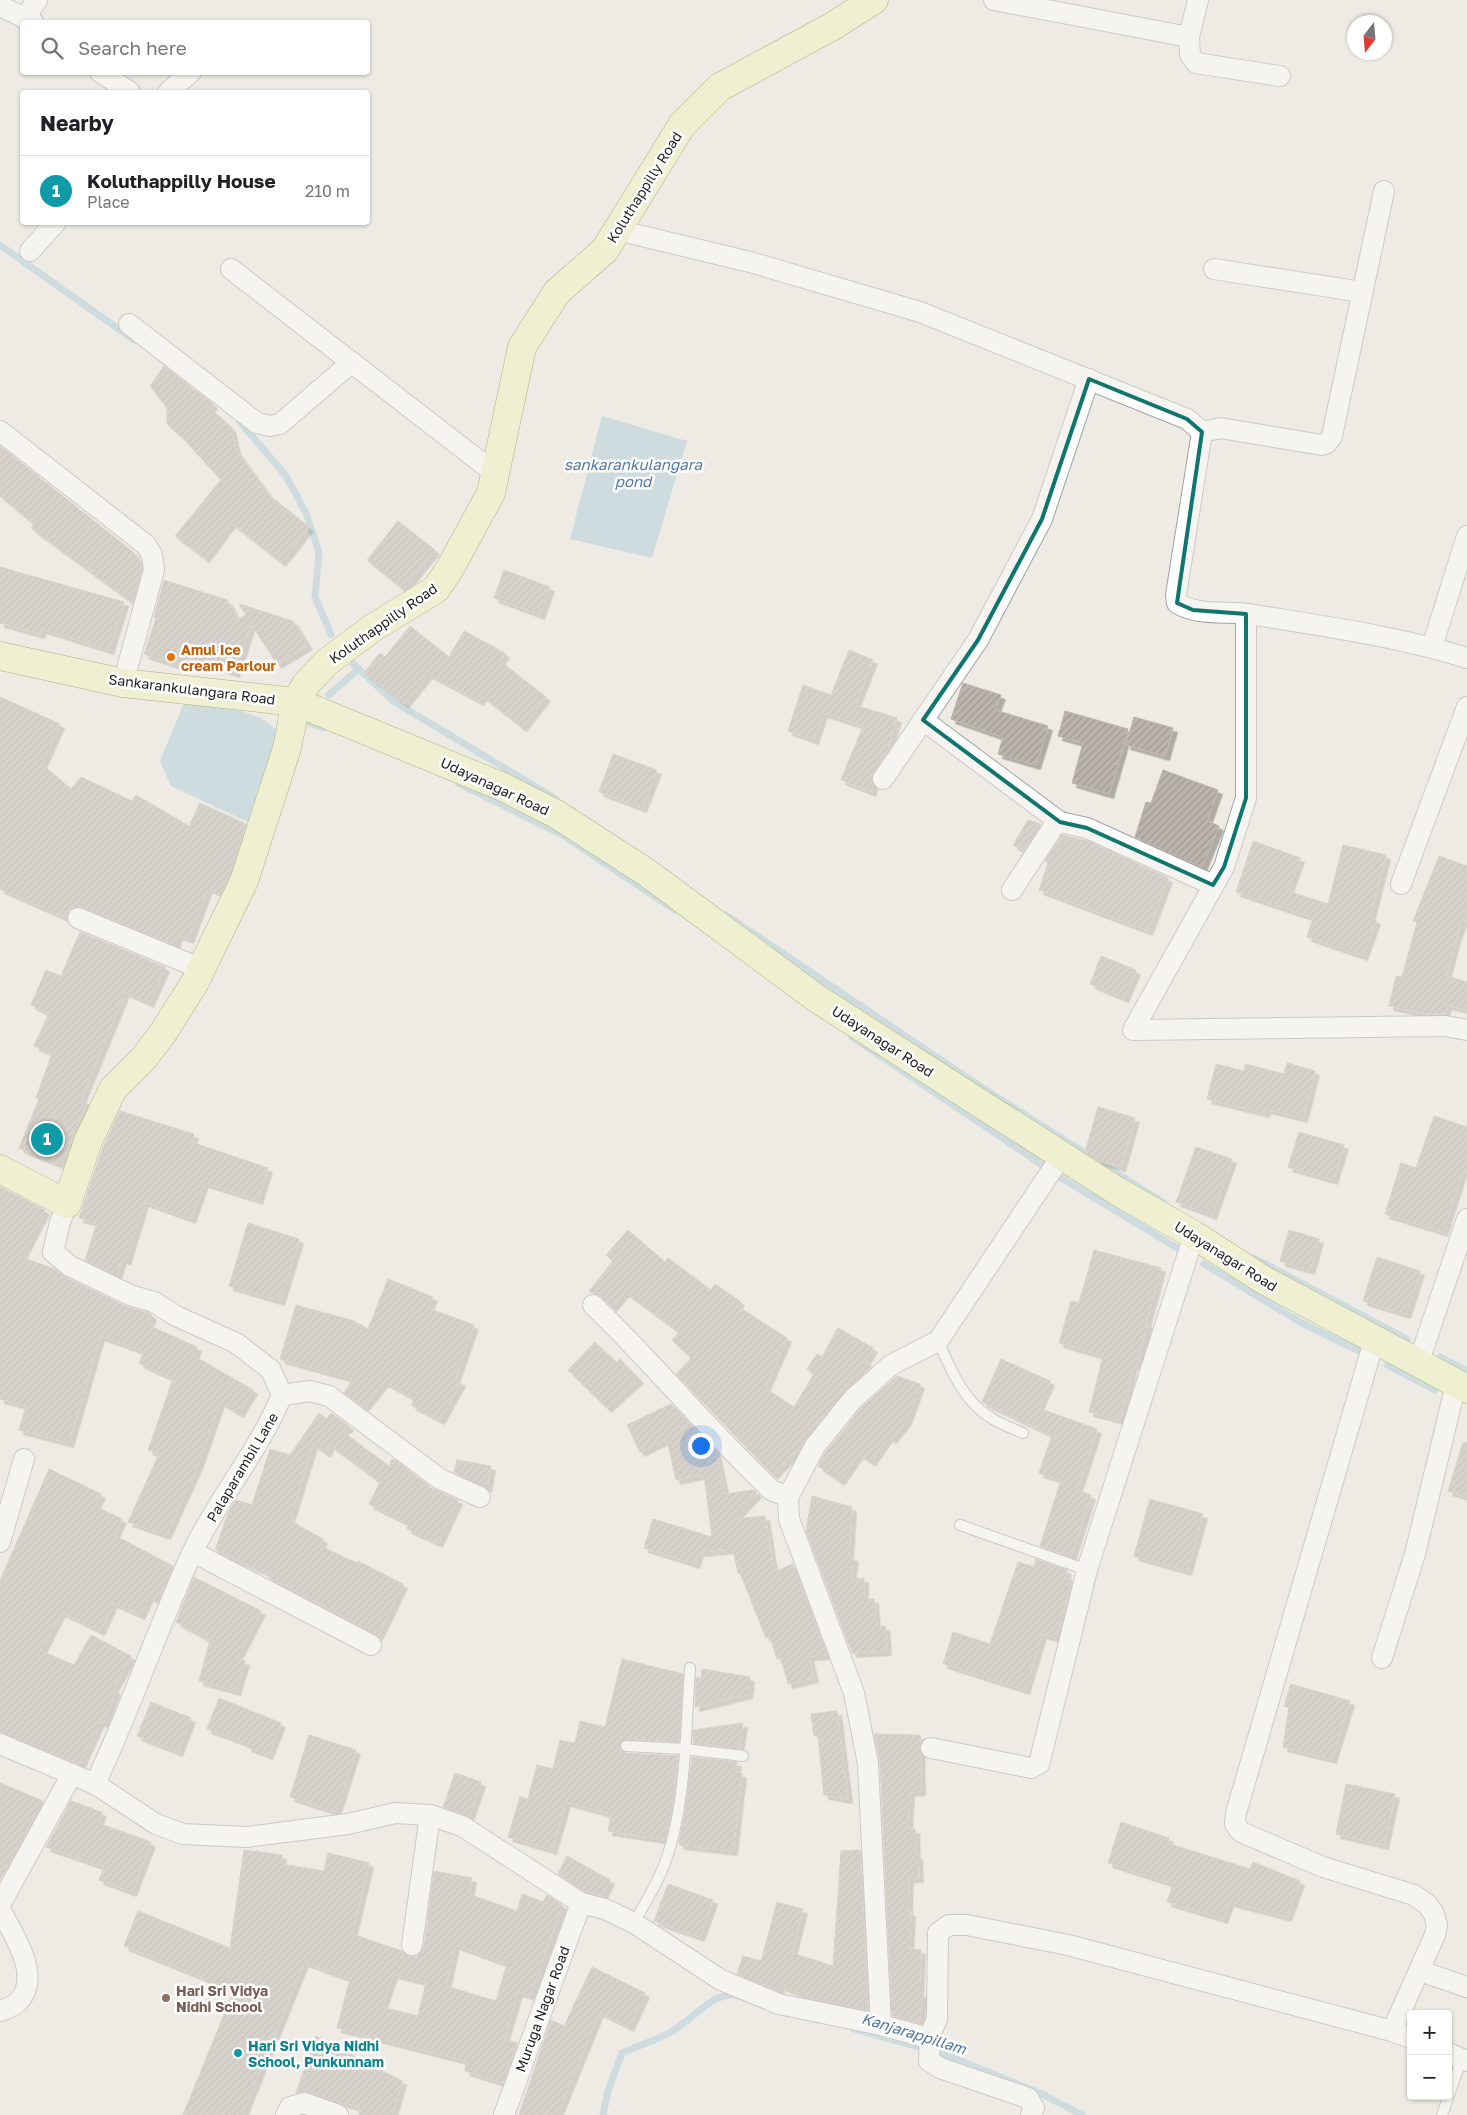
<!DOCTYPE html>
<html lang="en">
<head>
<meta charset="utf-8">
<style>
	body { margin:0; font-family:"Golos Text",sans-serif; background:#f2f2f2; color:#202124 }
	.controls { position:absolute; right:15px; bottom:15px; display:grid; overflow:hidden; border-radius:5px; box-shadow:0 1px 4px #0004 }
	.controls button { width:45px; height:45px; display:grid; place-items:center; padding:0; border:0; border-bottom:1px solid #e0e0e0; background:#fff; color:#202124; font:25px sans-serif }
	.compass { position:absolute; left:1347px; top:15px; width:45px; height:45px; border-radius:50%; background:#fff; box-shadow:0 1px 4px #0004; rotate:196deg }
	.you { position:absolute; left:700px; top:1445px; width:18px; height:18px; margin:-12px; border:4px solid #fff; border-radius:50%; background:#1a73e8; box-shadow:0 0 0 8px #1a73e833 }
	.badge { display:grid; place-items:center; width:32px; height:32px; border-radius:50%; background:#111827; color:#fff; font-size:16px; font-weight:700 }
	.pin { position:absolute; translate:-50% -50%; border:2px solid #fff; box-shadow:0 1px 5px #0006 }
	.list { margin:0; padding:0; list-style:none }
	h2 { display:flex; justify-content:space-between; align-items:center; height:65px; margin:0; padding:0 20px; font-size:21px }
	h2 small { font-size:16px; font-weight:400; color:#757577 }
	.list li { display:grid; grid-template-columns:32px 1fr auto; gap:15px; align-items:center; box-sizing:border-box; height:70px; padding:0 20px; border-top:1px solid #e0e0e0 }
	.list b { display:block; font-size:19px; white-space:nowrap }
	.list p { margin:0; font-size:16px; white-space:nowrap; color:#757577 }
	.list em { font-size:16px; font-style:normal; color:#757577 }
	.icon { flex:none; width:28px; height:28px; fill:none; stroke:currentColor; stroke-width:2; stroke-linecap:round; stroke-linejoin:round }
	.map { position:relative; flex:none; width:1467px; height:2115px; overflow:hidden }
	.search { position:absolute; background:#fff; box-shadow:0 1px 4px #0004; left:20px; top:20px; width:350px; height:55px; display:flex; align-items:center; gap:12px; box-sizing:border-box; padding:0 18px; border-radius:5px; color:#757577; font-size:19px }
	.panel { position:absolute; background:#fff; box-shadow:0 1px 4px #0004; left:20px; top:90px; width:350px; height:135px; border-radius:5px }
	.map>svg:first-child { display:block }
	.water { fill:#a7cbd9 }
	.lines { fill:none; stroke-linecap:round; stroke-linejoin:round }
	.stream { stroke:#a7cbd9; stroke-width:7 }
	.building { fill:url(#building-hatch); stroke:#bfb3a8; fill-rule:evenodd; filter:url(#shadow) }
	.lane-casing { stroke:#a2a2a2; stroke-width:12 }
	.street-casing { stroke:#a2a2a2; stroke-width:22 }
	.secondary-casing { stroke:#5e6e0b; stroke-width:29 }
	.lane { stroke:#fff; stroke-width:10 }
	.street { stroke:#fff; stroke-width:20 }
	.secondary { stroke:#eff5bb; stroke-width:28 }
	.marked { fill:none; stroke:#0f766e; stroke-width:4; stroke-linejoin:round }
	.food-dot { fill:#e8710a; stroke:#fff; stroke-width:2 }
	.education-dot { fill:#8d6e63; stroke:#fff; stroke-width:2 }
	.culture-dot { fill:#0f9aa8; stroke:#fff; stroke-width:2 }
	.labels { text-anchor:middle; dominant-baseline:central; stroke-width:5; stroke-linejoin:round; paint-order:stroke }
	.street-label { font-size:14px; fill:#1e1e1e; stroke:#fff }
	.food-label { font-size:14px; font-weight:bold; fill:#c56008; stroke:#fff; text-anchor:start }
	.education-label { font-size:14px; font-weight:bold; fill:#785e54; stroke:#fff; text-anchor:start }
	.culture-label { font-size:14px; font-weight:bold; fill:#0d838f; stroke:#fff; text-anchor:start }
	.water-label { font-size:15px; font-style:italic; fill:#5077a7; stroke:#fff }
</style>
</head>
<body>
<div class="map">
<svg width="1467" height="2115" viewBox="0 0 1467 2115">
	<defs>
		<pattern id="building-hatch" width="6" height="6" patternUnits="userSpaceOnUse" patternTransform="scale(1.25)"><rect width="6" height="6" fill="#bbb4ae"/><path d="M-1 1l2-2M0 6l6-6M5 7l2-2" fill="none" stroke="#a09a95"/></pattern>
		<filter id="shadow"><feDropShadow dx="4.5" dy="4.5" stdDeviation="0" flood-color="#0004"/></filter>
	</defs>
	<rect width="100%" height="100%" fill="#eeebe4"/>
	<!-- water -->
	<g class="water">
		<path d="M602,416L687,441L652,558L570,539Z"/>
		<path d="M184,703L236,709L261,718L286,737L252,824L171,786L160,761Z"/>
	</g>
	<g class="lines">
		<!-- stream -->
		<g class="stream">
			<path d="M0,245L134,340"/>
			<path d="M240,422L286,476L306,513L319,552L315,597L331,634"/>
			<path d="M346,657L393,701L556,799"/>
			<path d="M329,695L358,669"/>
			<path d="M305,721L323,728"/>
			<path d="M458,783L561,834L675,910"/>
			<path d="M726,915L975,1083L1164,1203"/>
			<path d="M852,1037L1047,1168"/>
			<path d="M1053,1173L1184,1252"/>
			<path d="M1254,1258L1407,1339"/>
			<path d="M1204,1264L1300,1322L1367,1355"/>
			<path d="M1440,1357L1467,1371"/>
			<path d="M1387,1365L1435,1390"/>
			<path d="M854,2029L946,2055L1044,2095L1082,2115"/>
			<path d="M603,2115L608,2091L622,2053C638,2046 654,2041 669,2033C691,2022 713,1989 740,1996"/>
		</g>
	</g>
	<!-- building -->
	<g class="building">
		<path d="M164,366L213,404L210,408L231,427L236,450L269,495L309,527L281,562L231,523L205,558L175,536L221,480L183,438L167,424V408L150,386Z"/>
		<path d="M0,446L133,552L141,564L142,569L133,603L31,528L34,524L0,496Z"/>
		<path d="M398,521L435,550L403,589L367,560Z"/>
		<path d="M0,567L124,602L109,650L42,629L40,634L0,623Z"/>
		<path d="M504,570L550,587L540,615L494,598Z"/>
		<path d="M164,580L227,600L238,619L246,615L239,604L293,621L308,645L277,664L251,624L235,673L188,658L185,668L144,654L156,618L154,617Z"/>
		<path d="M410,626L449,657L464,631L505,653L500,661L546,697L522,727L482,696L479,701L428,674L404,704L364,673L380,653L385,657Z"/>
		<path d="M849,650L873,660L855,705L897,718L886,754L873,773L871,779L873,786L871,792L841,780L863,726L823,713L814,740L788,731L803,685L831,695Z"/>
		<path d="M963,683L1001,695L995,710L1048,726L1036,765L998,754L1003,737L951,719Z"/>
		<path d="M0,697L60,724L42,764L71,789L81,777L132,801L136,795L189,826L200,803L246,824L229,875L221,894L208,888L189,939L178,935L175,945L82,907L71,908L66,918L0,889Z"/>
		<path d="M1065,711L1128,729L1109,794L1072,783L1083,743L1058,736Z"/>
		<path d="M1134,717L1173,728L1165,756L1126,745Z"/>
		<path d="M613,754L657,770L642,808L599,792Z"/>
		<path d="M1163,770L1218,790L1207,821L1219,826L1202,867L1135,837L1146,802L1151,803Z"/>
		<path d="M1028,820L1041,824L1024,850L1013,845Z"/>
		<path d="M1062,835L1088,841L1168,878L1148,931L1039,890L1048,863L1045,861Z"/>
		<path d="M1253,841L1300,858L1288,891L1328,904L1343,845L1386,855L1370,918L1376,920L1363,956L1307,937L1313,918L1236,892Z"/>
		<path d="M1439,856L1467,866V908L1456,938L1446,976L1467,982V1010L1447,1005L1445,1014H1427L1389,1006L1396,976L1402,977L1417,922L1413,921Z"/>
		<path d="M80,932L165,967L149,1003L125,992L81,1099L87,1101L61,1165L19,1148L39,1099L36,1098L52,1053L34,1046L49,1013L31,1005L46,970L61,976Z"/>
		<path d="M1101,956L1136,970L1124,998L1090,984Z"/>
		<path d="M1287,1063L1315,1071L1303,1118L1266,1109L1265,1113L1207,1099L1216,1064L1244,1071L1245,1064L1284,1074Z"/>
		<path d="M1098,1107L1135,1118L1121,1167L1098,1161L1085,1152Z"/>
		<path d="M120,1111L194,1134L191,1142L268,1168L258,1200L204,1183L191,1219L144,1202L126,1261L122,1259L117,1275L85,1260L97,1223L79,1218L103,1147Z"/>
		<path d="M1434,1116L1467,1127V1173L1462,1172L1443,1232L1385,1214L1401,1163L1416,1168Z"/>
		<path d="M1299,1132L1344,1145L1333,1180L1288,1167Z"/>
		<path d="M1196,1147L1232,1159L1212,1215L1176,1202Z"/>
		<path d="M0,1187L45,1210L21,1257L57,1270L65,1277L125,1306L149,1313L152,1315L148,1325L197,1347L194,1356L253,1390L239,1413L220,1402L198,1465L166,1535L128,1522L159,1454L148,1450L173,1379L139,1363L144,1352L100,1336L69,1443L19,1430L26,1406L0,1399Z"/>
		<path d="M248,1223L299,1239L280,1301L229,1286Z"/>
		<path d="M628,1230L665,1262L668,1258L711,1290L715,1284L740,1301L737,1306L787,1338L765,1388L794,1407L814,1374L807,1369L817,1354L822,1357L838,1328L873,1348L864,1363L872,1366L844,1391L806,1439L798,1452L796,1450L773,1475L676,1374L691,1358L672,1340L679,1332L625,1292L612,1307L601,1296L589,1291L613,1261L606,1255Z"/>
		<path d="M1289,1230L1319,1239L1310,1270L1280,1261Z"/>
		<path d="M1094,1250L1161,1268L1146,1323H1148L1136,1366L1133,1365L1120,1420L1089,1412L1103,1356L1059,1343L1071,1301L1079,1303Z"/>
		<path d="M1377,1257L1420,1271L1406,1314L1363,1301Z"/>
		<path d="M388,1279L433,1297L428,1308L474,1325L455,1379L461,1382L440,1420L411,1405L415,1399L384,1382L364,1407L344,1393L353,1379L280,1359L296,1305L354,1321L368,1329Z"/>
		<path d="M595,1342L617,1363L620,1359L639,1379L607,1408L568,1370Z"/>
		<path d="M1001,1359L1050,1381L1038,1408L1097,1429L1077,1490L1091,1495L1071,1557L1040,1546L1061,1480L1039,1473L1052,1435L982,1402Z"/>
		<path d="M897,1376L920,1384L907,1420L892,1439L888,1437L871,1462L859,1454L840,1481L818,1466L825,1453L862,1407Z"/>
		<path d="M671,1404L716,1451L725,1494L754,1490L757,1493L733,1519L765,1516L774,1572L793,1564L827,1655L809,1656L814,1678L788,1684L781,1657L777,1659L770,1637L766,1638L740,1573H738L733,1549L699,1552L695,1564L644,1548L653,1519L712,1537L704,1474L676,1480L667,1439L640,1452L627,1425Z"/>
		<path d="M319,1413L327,1419L331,1413L349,1426L343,1432L389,1466L392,1459L397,1461L433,1489L458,1500L438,1543L407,1529L409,1524L369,1504L380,1482L330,1445L326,1453L313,1444L290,1518L293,1520L292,1522L323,1539L320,1546L357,1563L358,1561L403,1584L378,1636L345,1618L346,1617L269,1578L271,1575L215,1550L228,1513L236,1500L252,1505L270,1449L290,1455Z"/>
		<path d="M1463,1442L1467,1443V1497L1448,1491Z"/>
		<path d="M457,1460L491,1466L487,1488L454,1472Z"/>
		<path d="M49,1469L101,1494L95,1506L122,1519L114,1535L173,1566L158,1601L149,1596L140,1615L113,1603L100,1631L61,1612L41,1651L74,1665L91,1635L131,1656L113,1689L116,1690L103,1723L100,1721L80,1765L0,1732V1581Z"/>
		<path d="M812,1496L852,1507L849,1556L854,1557L851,1579L864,1578V1599H874L876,1627L885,1626L887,1651L852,1653L806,1531Z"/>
		<path d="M1150,1499L1203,1514L1187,1571L1134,1556Z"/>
		<path d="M1036,1559L1067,1570L1065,1577L1072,1580L1056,1638L1042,1634L1025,1690L943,1664L953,1632L990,1644L1018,1562L1034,1567Z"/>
		<path d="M194,1577L261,1611L236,1659L245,1661L236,1691L199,1681L210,1640L176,1622Z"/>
		<path d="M622,1659L683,1674L679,1742L626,1739L619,1745L620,1750L626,1753L678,1756L672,1809L665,1840L608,1831L611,1814L566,1802L552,1850L508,1837L520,1797L528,1799L537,1765L553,1769L560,1740L575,1743L580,1721L605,1727Z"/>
		<path d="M702,1669L750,1677L748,1694L695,1707L696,1677L701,1679Z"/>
		<path d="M1291,1684L1350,1701L1332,1759L1283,1747L1289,1708L1284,1706Z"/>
		<path d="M219,1698L281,1723L268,1755L247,1747L248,1744L207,1729Z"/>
		<path d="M151,1702L191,1718L178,1752L137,1736Z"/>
		<path d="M837,1711L848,1799L824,1795L818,1736H814L811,1714Z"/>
		<path d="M743,1723L739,1749L693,1743V1730Z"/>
		<path d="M874,1734L920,1735L921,1791L910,1792L908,1829H915L916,1855H918L919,1878H909L908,1912H911L909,1949L921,1950L919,1993H923L919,2023L892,2016L880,1763Z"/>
		<path d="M309,1735L356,1750L336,1812L290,1797Z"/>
		<path d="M692,1757L737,1762L735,1772L742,1773L733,1851L680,1845L679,1842L685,1811Z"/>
		<path d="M455,1773L481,1782L469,1817L443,1807Z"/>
		<path d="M0,1783L43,1801L0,1880Z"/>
		<path d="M1346,1784L1395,1794L1384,1845L1336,1834Z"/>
		<path d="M71,1801L102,1812L98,1823L151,1842L132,1892L99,1880L104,1867L46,1847Z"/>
		<path d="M1121,1822L1169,1838L1167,1843L1250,1869L1253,1862L1300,1881L1287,1917L1229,1902L1223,1919L1167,1902L1173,1884L1108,1863Z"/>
		<path d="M244,1850L282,1855L281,1864L324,1871L328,1853L369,1863L352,1934L402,1951L410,1957L417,1956L424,1947L434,1871L472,1878L469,1894L517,1911L522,1894L543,1902L547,1895L562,1905L530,1996L518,1992L504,2039L517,2043L503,2083L465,2071L466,2061L337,2028L350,1979L304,1962L242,2115H183L234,1990L124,1946L138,1911L230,1948ZM455,1945L507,1964L496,2001L446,1986ZM393,1974L426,1982L418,2016L382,2007Z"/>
		<path d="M860,1850L868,2010L822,2001L780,1986L779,1991L737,1974L743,1956L761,1961L777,1902L803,1909L792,1953L833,1966L841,1851Z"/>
		<path d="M567,1856L610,1880L602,1896L586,1892L558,1874Z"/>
		<path d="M668,1884L713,1900L700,1937L654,1921Z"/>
		<path d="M592,1967L645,1993L629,2027L599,2012L557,2115H519L551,2020L564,2026Z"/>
		<path d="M316,2036L402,2081L392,2115H359L360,2108L308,2092L296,2093Z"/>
	</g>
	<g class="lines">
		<!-- lane casing -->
		<g class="lane-casing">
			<g id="lane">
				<path d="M938,1341C950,1367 962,1399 988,1416C998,1423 1011,1428 1023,1433"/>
				<path d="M960,1525L1087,1570"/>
				<path d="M626,1746L685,1749L743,1756"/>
				<path d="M634,1923C646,1901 661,1878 668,1854C686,1800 686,1725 690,1668"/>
				<path d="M1442,2115L1462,2058"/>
			</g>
		</g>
		<!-- street casing -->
		<g class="street-casing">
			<g id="street">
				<path d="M994,0L1189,37L1198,0"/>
				<path d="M0,6L33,22"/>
				<path d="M24,19L37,0"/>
				<path d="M1189,37L1190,55L1196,63L1280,76"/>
				<path d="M100,72L130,92"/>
				<path d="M168,92L191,72"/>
				<path d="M617,230L750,262L920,312L1187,419L1202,432L1176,595L1177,603C1197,616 1226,611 1249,614C1321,626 1397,636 1467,658"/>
				<path d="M30,251L56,222"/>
				<path d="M231,269L496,474"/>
				<path d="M1214,269L1362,292"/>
				<path d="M129,324L257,423L270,426L280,424L352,362"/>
				<path d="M0,431L146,545L152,555L154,570L123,683"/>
				<path d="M1202,432L1221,428L1232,430L1322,445L1327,443L1332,436L1384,191"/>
				<path d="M1246,614V798L1224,867L1133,1030L1445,1026L1467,1030"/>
				<path d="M1432,647L1467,536"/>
				<path d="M923,720L1060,822"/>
				<path d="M883,779L978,640L1042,519L1089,379"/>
				<path d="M1401,884L1467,707"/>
				<path d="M1012,890L1054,826L1060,822L1087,828L1213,885"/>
				<path d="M78,918L202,969"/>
				<path d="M1062,1155L938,1341L891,1365L853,1399L815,1446L788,1497L789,1519L854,1693L868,1764L881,2025L921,2036L930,2035L937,2019L938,1933L949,1925H967L1068,1945L1392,2031L1411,2038"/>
				<path d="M67,1204L60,1222L53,1252L70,1266L130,1295L154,1302L176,1316L236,1343L271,1370L282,1395C259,1451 218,1498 192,1553C157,1629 131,1708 95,1784"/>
				<path d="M593,1305C650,1360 701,1421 757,1476L771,1490L788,1497"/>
				<path d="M1374,1341L1236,1813L1235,1824L1241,1832L1323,1867L1414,1895L1428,1905L1434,1914L1437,1925L1435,1935L1392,2031"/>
				<path d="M1418,1364L1467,1219"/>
				<path d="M282,1395L310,1391L329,1396L440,1479L480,1497"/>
				<path d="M0,1542L24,1459"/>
				<path d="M193,1552L371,1645"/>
				<path d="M1382,1658L1415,1554L1456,1384"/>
				<path d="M0,1744L95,1784L156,1824L183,1834L246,1837L348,1824L395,1813L430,1815L462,1826L581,1903L605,1909L634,1923L721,1980L779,2004L881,2025"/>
				<path d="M931,1748L1031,1768L1039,1764L1087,1570L1194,1235"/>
				<path d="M0,1905L72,1774"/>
				<path d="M0,1909C13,1935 43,1976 18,2002C14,2006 6,2009 1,2011"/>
				<path d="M412,1945L430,1815"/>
				<path d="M1420,1971L1467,1987"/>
				<path d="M930,2035L929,2061L940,2068L1028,2098L1034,2108L1031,2115"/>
				<path d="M1448,2053L1467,2061"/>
				<path d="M286,2115L290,2107L304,2103L338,2115"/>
				<path d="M504,2115L581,1903"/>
			</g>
		</g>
		<!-- secondary casing -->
		<g class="secondary-casing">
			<g id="secondary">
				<path d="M0,656L123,683L296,702L503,787L556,814L646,872L816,998L1117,1191L1194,1235L1262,1279L1467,1389"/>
				<path d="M0,1169L67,1204L88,1141L113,1089L143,1059L163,1033L195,982L244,881L287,748L296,702L306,684L327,662L371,629L436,589L449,570L491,493L522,347L557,292L605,250L682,125L720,87L833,26L874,0"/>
			</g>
		</g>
		<!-- lane -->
		<use href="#lane" class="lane"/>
		<!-- street -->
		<use href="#street" class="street"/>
		<!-- secondary -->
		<use href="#secondary" class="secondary"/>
	</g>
	<!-- marked area -->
	<path d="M0 0H1467V2115H0ZM1089,379L1187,419L1202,432L1177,603L1193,610L1246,614V798L1224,867L1213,885L1087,828L1060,822L923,720L978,640L1042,519Z" fill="#eeebe4" fill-opacity=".55" fill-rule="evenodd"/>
	<path class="marked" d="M1089,379L1187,419L1202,432L1177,603L1193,610L1246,614V798L1224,867L1213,885L1087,828L1060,822L923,720L978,640L1042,519Z"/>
	<!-- markers -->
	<circle class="food-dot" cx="171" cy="657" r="5"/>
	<circle class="education-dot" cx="166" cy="1998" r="5"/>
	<circle class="culture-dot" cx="238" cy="2053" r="5"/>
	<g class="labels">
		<!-- street labels -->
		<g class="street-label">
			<text transform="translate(644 187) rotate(-58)">Koluthappilly Road</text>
			<text transform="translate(383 623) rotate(-35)">Koluthappilly Road</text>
			<text transform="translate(192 689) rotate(7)">Sankarankulangara Road</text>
			<text transform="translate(495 786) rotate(25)">Udayanagar Road</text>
			<text transform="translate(883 1041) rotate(33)">Udayanagar Road</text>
			<text transform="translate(1226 1256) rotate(32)">Udayanagar Road</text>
			<text transform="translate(242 1467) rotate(-59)">Palaparambil Lane</text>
			<text transform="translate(542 2009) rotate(-70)">Muruga Nagar Road</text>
		</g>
		<!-- food labels -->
		<g class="food-label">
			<text x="181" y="649">Amul Ice<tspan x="181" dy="16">cream Parlour</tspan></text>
		</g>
		<!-- education labels -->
		<g class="education-label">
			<text x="176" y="1990">Hari Sri Vidya<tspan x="176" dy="16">Nidhi School</tspan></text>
		</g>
		<!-- culture labels -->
		<g class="culture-label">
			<text x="248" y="2045">Hari Sri Vidya Nidhi<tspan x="248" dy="16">School, Punkunnam</tspan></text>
		</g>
		<!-- water labels -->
		<g class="water-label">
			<text x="633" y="464">sankarankulangara<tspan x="633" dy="17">pond</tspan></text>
			<text transform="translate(914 2033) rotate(17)">Kanjarappillam</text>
		</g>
	</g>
</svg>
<div class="controls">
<button>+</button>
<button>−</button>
</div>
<svg class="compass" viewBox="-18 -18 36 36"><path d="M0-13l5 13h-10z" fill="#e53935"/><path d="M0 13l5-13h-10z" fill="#757577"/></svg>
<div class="you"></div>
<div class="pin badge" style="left:47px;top:1139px;background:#0f9aa8">1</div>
<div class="search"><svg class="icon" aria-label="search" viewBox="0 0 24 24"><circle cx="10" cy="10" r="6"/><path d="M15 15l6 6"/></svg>Search here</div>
<section class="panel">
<h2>Nearby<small></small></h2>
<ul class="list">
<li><span class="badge" style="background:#0f9aa8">1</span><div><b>Koluthappilly House</b><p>Place</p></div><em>210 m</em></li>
</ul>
</section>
</div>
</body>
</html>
